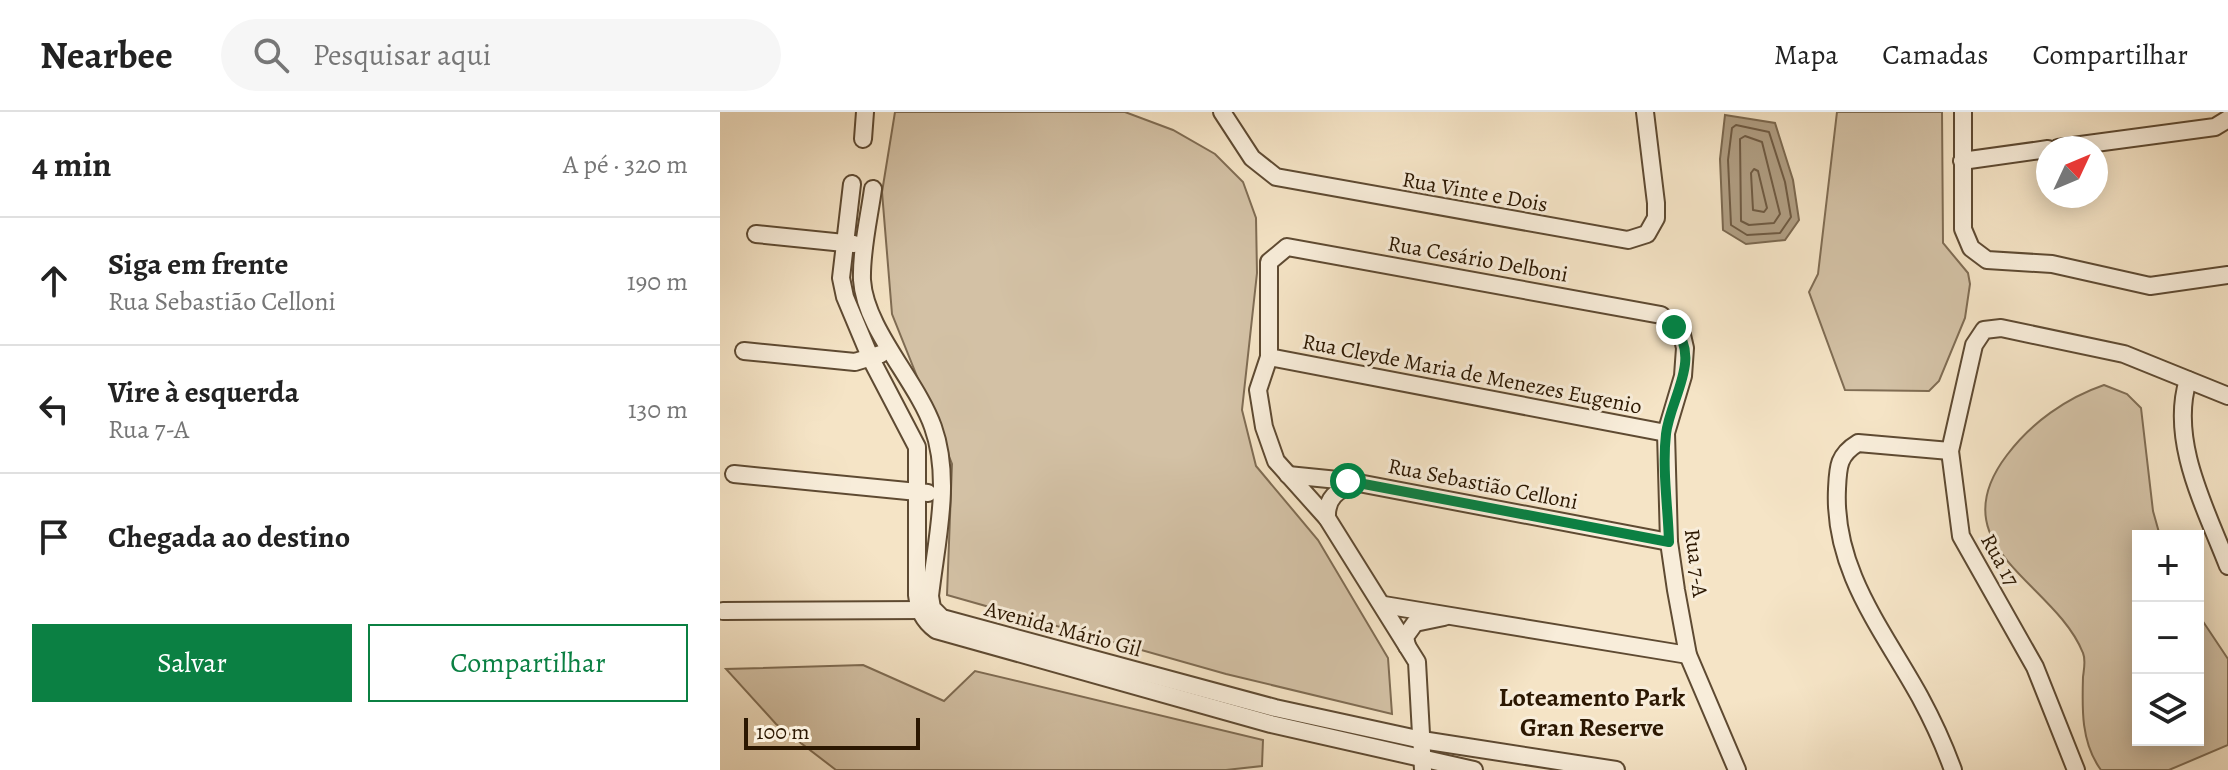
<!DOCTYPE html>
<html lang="pt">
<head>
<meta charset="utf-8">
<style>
	body { margin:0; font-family:Alegreya,serif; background:#f6f6f6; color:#222 }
	.controls { position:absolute; right:24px; bottom:24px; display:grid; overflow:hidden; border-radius:0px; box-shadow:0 4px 20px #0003 }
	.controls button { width:72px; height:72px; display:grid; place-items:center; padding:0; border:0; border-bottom:2px solid #e0e0e0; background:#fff; color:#222; font:40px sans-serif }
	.compass { position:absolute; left:1316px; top:24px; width:72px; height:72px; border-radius:50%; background:#fff; box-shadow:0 4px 20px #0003; rotate:46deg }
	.scale { position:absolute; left:24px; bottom:20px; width:176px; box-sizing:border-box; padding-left:8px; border:4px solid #2b1701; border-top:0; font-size:22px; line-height:28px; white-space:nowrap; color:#2b1701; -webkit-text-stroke:6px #f8edda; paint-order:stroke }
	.stop { position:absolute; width:24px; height:24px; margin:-18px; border:6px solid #0b8043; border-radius:50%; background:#fff }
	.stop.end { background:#0b8043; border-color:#fff; box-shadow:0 2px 8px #0008 }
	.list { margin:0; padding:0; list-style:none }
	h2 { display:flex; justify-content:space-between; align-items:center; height:104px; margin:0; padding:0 32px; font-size:34px }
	h2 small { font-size:26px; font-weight:400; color:#767676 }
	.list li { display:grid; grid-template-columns:52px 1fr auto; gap:24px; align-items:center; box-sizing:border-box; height:128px; padding:0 32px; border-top:2px solid #e0e0e0 }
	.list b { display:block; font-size:30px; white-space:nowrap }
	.list p { margin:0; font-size:26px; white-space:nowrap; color:#767676 }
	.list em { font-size:26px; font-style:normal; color:#767676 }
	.actions { display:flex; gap:16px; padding:24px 32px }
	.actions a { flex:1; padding:18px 0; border:2px solid #0b8043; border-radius:0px; text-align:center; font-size:28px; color:#0b8043 }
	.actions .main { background:#0b8043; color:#fff }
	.icon { flex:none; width:44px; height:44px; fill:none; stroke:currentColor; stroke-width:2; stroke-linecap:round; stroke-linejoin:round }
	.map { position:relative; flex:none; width:1508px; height:658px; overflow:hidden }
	header { display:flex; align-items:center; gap:48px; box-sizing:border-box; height:112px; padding:0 40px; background:#fff; border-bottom:2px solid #e0e0e0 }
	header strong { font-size:38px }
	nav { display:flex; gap:44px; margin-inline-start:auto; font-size:28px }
	.search { width:560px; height:72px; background:#f6f6f6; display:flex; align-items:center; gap:20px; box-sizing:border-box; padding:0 28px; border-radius:44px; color:#767676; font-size:30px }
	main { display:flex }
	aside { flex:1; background:#fff }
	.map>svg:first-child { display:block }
	.green { fill:#d3c1a5; stroke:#7f6c53; stroke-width:2 }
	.water { fill:#b09e83; stroke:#7b684f; stroke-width:2 }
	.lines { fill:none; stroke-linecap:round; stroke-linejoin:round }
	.shore { stroke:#6e5a42; stroke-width:2 }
	.minor-casing { stroke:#5e4a32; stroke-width:20 }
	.minor { stroke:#f8edda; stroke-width:16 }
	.route { stroke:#0b8043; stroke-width:10 }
	.labels { text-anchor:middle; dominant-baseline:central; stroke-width:6; stroke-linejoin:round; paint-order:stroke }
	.street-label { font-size:22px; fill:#2b1701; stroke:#f8edda }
	.quarter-label { font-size:26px; font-weight:bold; fill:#2b1701; stroke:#f8edda }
</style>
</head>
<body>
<header>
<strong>Nearbee</strong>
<div class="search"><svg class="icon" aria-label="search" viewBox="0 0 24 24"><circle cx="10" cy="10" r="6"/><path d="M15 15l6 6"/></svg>Pesquisar aqui</div>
<nav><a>Mapa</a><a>Camadas</a><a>Compartilhar</a></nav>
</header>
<main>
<aside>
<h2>4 min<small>A pé · 320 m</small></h2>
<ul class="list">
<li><svg class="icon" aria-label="ahead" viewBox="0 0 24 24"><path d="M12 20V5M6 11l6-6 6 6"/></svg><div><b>Siga em frente</b><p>Rua Sebastião Celloni</p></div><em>190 m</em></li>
<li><svg class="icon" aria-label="left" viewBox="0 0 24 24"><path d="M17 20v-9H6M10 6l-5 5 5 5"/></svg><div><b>Vire à esquerda</b><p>Rua 7-A</p></div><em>130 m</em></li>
<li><svg class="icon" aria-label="arrive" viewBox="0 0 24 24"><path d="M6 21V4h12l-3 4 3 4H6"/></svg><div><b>Chegada ao destino</b></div></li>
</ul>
<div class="actions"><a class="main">Salvar</a><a>Compartilhar</a></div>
</aside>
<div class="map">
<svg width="1508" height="658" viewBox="0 0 1508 658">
	<rect width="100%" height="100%" fill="#f5e4c6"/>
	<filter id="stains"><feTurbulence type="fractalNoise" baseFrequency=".0025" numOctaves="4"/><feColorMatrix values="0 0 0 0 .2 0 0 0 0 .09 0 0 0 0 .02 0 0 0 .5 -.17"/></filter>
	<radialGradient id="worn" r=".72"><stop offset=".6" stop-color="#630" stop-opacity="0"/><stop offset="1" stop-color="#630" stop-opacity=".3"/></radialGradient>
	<!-- green -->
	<g class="green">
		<path d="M175,0H405L453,18L495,42L523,70L536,106L537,161L522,298L536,354L598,428L668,546L672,602L506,562L227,483L232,352L172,202L162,80Z"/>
		<path d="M1117,0H1222L1223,131L1248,161L1250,172L1245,206L1219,269L1209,279L1125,278L1089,180L1098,162Z"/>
		<path d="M1384,273L1407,282L1421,296L1433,399L1440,424H1418V628H1478V502L1508,547V633L1449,658H1381C1361,631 1362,597 1363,565C1364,557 1366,548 1363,541C1335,470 1217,435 1287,343C1311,311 1346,286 1384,273Z"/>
		<path d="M143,553L224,589L255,559L543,628L542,654L506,658H116L56,612L6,557Z"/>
	</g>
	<!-- water -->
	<path class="water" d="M1005,3L1055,11L1073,68L1079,108L1065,128L1026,132L1003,118L1000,47Z"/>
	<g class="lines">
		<!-- shore -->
		<g class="shore">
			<path d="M1016,13L1049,20L1065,70L1071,105L1060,121L1027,123L1011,113L1008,48L1012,16Z"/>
			<path d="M1025,24L1042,30L1060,102L1054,111L1029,113L1021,109L1020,27Z"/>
			<path d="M1034,57L1038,59L1047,96L1044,100L1033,98L1031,61Z"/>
		</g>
		<!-- minor casing -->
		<g class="minor-casing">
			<g id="minor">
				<path d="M502,0L532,46L556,65L908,128L927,122L936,106V91L925,0"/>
				<path d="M1243,0V117L1251,136L1267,148L1332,152L1430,174L1508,163"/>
				<path d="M143,27L145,0"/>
				<path d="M1338,36L1495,15L1508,7"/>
				<path d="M1242,49L1328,37"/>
				<path d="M132,72L121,166L125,185L151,247L197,335V483C199,499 203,508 216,518L551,612L754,658"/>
				<path d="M153,77C149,106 141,139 142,168C145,217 197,269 213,315C232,368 216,430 210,484L212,496L222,506L555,596L702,628L896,658"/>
				<path d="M36,122L134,132"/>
				<path d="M24,239L135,250L161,242"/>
				<path d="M549,245L946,321"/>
				<path d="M1468,268C1449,329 1486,397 1508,454"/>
				<path d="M1230,339L1138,331C1118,343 1118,355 1117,377C1113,458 1163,518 1200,585C1213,609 1224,633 1233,658"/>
				<path d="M14,362L208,381"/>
				<path d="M568,363L628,369L949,430"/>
				<path d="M607,406C606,386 617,378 635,371"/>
				<path d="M664,493L968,543"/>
				<path d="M3,499L206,498"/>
				<path d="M687,534L685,525L695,511L724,505"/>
				<path d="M703,658L697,550L607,406L556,349L544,315L538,278L549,245V150L567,135L941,203L962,223L965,236L963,264L946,321L949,430L956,478L968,543L1017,658"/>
				<path d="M1356,658L1315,555L1241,424L1230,339L1254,233L1264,218L1281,216L1404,242L1508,284"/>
			</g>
		</g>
		<!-- minor -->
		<use href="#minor" class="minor"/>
	</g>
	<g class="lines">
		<!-- route -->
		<path class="route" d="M628,369L949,430C948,395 942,357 946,322C950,287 982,247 954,215"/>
	</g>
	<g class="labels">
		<!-- street labels -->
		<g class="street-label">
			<text transform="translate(755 80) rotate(10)">Rua Vinte e Dois</text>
			<text transform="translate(758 147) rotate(10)">Rua Cesário Delboni</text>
			<text transform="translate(752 262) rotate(11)">Rua Cleyde Maria de Menezes Eugenio</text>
			<text transform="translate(763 372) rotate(11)">Rua Sebastião Celloni</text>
			<text transform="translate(1280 448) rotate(61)">Rua 17</text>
			<text transform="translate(976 451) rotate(83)">Rua 7-A</text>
			<text transform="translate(343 517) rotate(15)">Avenida Mário Gil</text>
		</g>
		<!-- quarter labels -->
		<g class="quarter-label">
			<text x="872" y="585">Loteamento Park<tspan x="872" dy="30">Gran Reserve</tspan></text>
		</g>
	</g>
	<rect width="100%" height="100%" filter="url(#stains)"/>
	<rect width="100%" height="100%" fill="url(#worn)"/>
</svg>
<div class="controls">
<button>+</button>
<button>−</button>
<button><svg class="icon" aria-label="layers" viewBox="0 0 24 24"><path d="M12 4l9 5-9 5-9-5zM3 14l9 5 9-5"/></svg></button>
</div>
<svg class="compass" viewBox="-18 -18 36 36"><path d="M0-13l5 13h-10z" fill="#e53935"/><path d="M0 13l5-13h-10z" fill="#767676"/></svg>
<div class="scale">100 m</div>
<div class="stop" style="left:628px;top:369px"></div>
<div class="stop end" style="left:954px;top:215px"></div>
</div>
</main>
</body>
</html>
